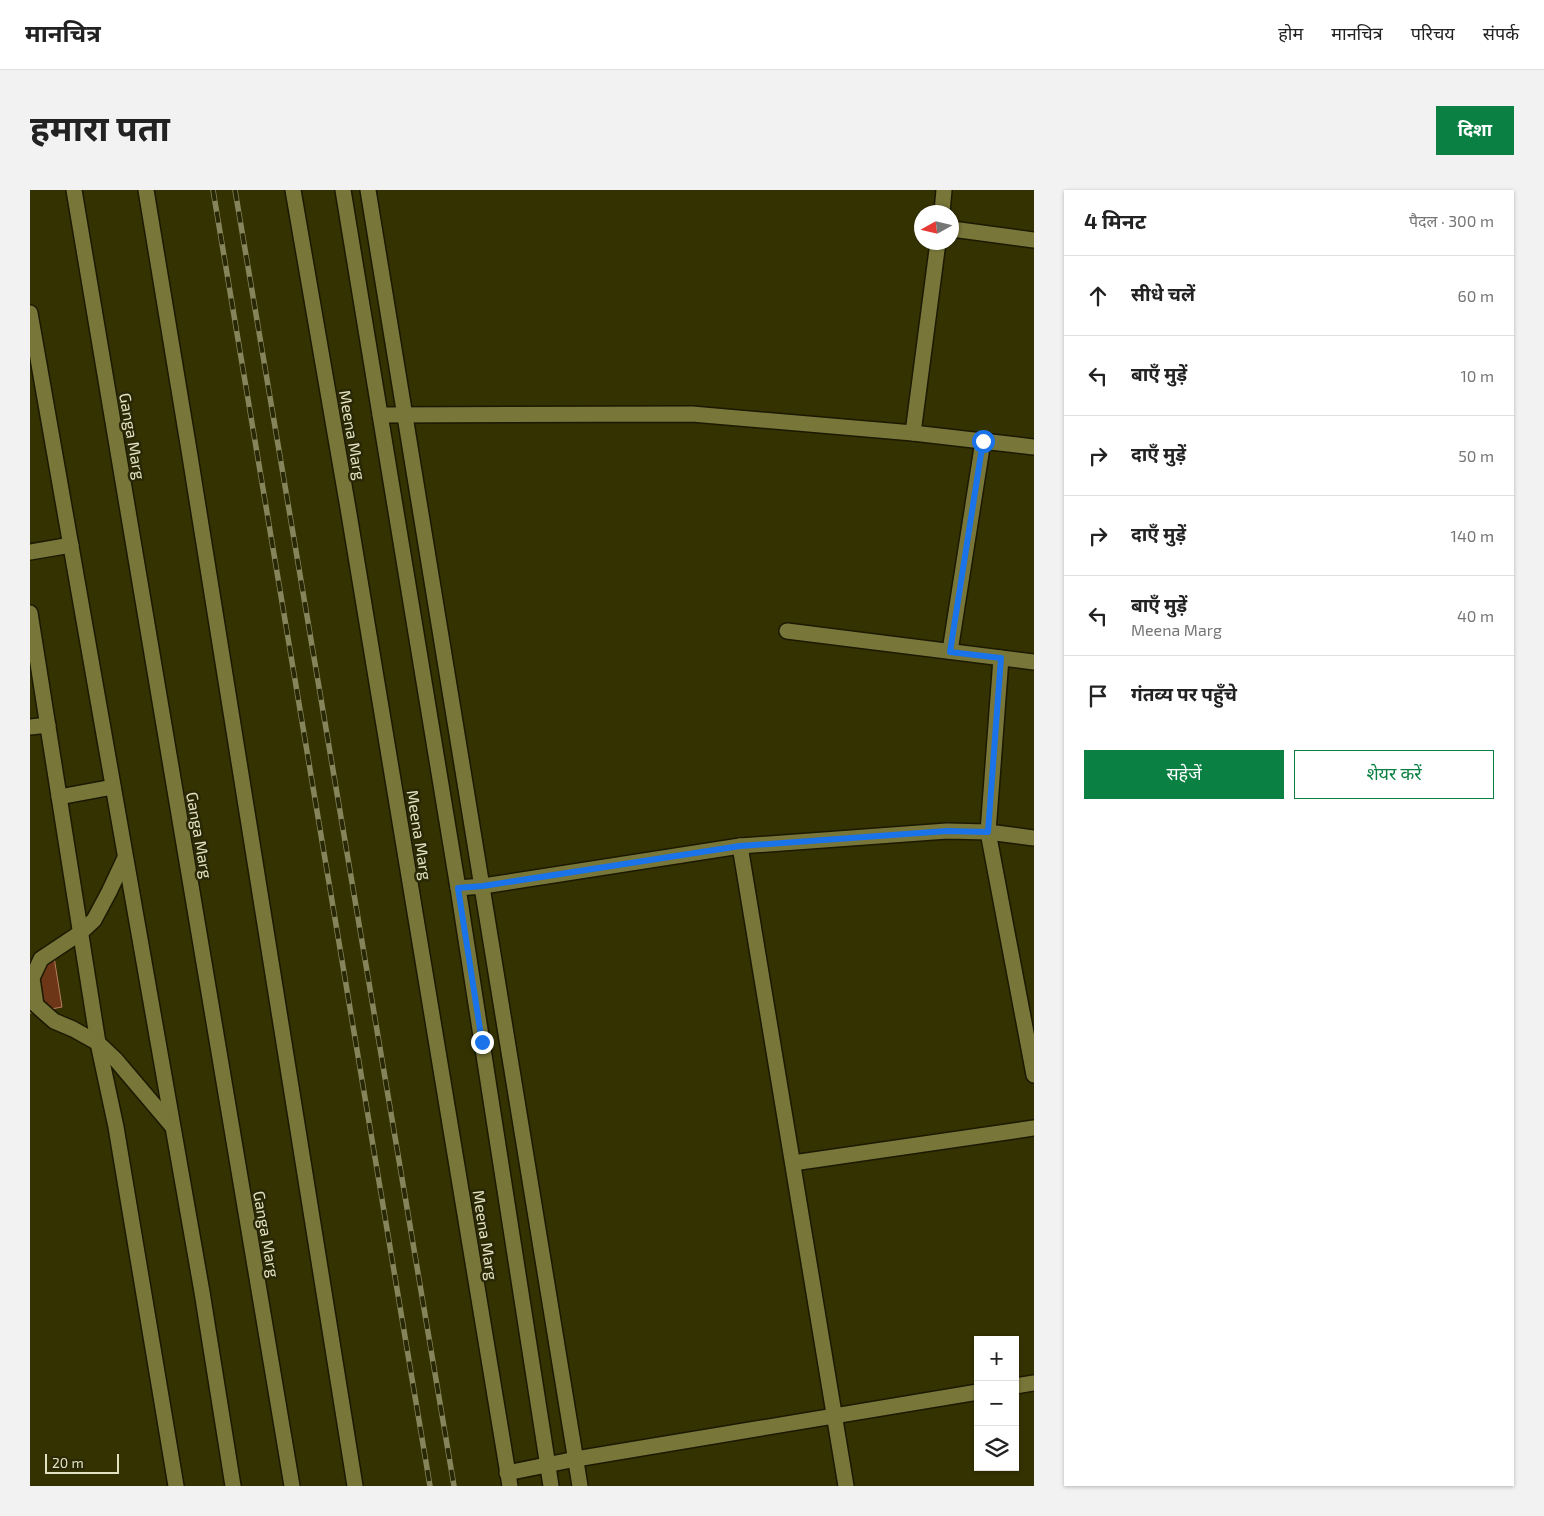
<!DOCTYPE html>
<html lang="hi">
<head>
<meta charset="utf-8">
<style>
	body { margin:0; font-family:"Exo 2","Noto Sans Devanagari",sans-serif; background:#f2f2f2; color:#222 }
	.controls { position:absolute; right:15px; bottom:15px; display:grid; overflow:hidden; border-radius:0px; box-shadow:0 1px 4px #0004 }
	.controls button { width:45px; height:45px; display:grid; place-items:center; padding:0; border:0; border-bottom:1px solid #e0e0e0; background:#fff; color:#222; font:25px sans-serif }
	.compass { position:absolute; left:884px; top:15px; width:45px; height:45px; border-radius:50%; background:#fff; box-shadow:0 1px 4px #0004; rotate:262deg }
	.scale { position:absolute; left:15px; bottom:12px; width:74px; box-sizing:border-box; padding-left:5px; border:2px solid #e2e2c2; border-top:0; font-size:14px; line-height:18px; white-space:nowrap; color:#e2e2c2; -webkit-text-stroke:4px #292806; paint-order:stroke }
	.stop { position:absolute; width:15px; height:15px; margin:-11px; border:4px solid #1a73e8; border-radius:50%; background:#fff }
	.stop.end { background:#1a73e8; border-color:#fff; box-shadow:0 1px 5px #0008 }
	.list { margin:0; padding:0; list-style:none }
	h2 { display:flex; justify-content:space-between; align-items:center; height:65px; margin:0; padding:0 20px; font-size:21px }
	h2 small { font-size:16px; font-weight:400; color:#767676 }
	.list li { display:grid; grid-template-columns:32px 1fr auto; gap:15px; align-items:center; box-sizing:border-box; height:80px; padding:0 20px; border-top:1px solid #e0e0e0 }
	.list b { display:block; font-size:19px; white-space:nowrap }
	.list p { margin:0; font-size:16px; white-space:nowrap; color:#767676 }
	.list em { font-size:16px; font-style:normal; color:#767676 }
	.actions { display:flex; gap:10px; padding:15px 20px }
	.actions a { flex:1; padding:11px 0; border:1px solid #0b8043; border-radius:0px; text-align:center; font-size:18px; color:#0b8043 }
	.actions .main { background:#0b8043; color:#fff }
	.icon { flex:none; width:28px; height:28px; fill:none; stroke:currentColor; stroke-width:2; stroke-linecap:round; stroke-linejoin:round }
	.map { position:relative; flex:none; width:1004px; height:1296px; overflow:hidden; border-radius:0px }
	header { display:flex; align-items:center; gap:30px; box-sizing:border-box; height:70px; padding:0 25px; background:#fff; border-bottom:1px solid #e0e0e0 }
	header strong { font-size:24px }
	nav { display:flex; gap:28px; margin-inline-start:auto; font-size:18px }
	.intro { display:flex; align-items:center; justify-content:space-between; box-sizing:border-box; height:120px; padding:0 30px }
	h1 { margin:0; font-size:35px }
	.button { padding:12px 22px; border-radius:0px; background:#0b8043; color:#fff; font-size:18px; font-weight:700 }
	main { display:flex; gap:30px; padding:0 30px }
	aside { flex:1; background:#fff; border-radius:0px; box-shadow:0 1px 4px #0004 }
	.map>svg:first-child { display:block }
	.building { fill:#6d3616; stroke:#b77d60 }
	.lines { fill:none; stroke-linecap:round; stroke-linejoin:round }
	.minor-casing { stroke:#1b1900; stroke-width:18 }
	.minor { stroke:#787639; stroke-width:15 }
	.rail-casing { stroke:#85845a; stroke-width:5.5 }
	.rail { stroke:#292806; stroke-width:4; stroke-dasharray:11; stroke-linecap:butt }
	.route { stroke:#1a73e8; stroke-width:6 }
	.labels { text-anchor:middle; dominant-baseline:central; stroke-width:5; stroke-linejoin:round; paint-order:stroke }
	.street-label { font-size:16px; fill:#e2e2c2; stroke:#292806 }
</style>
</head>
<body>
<header>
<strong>मानचित्र</strong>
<nav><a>होम</a><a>मानचित्र</a><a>परिचय</a><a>संपर्क</a></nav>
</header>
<div class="intro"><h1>हमारा पता</h1><a class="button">दिशा</a></div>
<main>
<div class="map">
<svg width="1004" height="1296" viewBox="0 0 1004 1296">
	<rect width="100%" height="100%" fill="#343200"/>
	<!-- building -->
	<path class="building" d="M24,767L32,817L0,823V771Z"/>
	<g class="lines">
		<!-- minor casing -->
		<g class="minor-casing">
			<g id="minor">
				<path d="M44,0L262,1296"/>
				<path d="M116,0L159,260L325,1296"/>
				<path d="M263,0L318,318L480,1296"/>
				<path d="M313,0L428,698L521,1296"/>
				<path d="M338,0L550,1296"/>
				<path d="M912,22L914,0"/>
				<path d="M922,39L1004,50"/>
				<path d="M908,52L883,243L1004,257"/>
				<path d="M0,123L172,1102L203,1296"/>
				<path d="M350,225L662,224L883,243"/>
				<path d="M0,362L41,355"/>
				<path d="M0,423L68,853L86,937L146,1296"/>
				<path d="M757,441L1004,472"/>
				<path d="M920,461L953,251"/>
				<path d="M971,468L958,642L1004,885"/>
				<path d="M0,537L18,535"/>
				<path d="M29,607L83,597"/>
				<path d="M95,668L79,702L64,730L50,743L11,769L2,788L6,815L24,831L43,839L68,853L86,870L142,936"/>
				<path d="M428,698L453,696L710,656"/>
				<path d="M763,973L1004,938"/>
				<path d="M985,1196L1004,1193"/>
				<path d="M477,1283L546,1269L948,1202"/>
				<path d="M816,1296L710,656L917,641L958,642L1004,648"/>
			</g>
		</g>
		<!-- minor -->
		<use href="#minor" class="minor"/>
		<!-- rail casing -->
		<g class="rail-casing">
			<g id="rail">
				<path d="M183,0L400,1296"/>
				<path d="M205,0L424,1296"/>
			</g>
		</g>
		<!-- rail -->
		<use href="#rail" class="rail"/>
	</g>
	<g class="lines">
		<!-- route -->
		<path class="route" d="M452,852L428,698L453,696L710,656L917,641L958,642L971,468L920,462L953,251"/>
	</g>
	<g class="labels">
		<!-- street labels -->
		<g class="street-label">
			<text transform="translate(323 245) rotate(80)">Meena Marg</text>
			<text transform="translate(103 246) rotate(80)">Ganga Marg</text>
			<text transform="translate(170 645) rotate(80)">Ganga Marg</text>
			<text transform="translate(390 645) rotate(81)">Meena Marg</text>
			<text transform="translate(237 1044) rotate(80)">Ganga Marg</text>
			<text transform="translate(456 1045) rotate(81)">Meena Marg</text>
		</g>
	</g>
</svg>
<div class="controls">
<button>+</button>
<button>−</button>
<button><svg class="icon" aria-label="layers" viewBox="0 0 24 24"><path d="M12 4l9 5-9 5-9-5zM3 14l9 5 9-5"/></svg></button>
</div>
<svg class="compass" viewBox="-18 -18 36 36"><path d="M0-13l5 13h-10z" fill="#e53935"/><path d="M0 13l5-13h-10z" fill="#767676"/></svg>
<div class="scale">20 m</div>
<div class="stop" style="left:953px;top:251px"></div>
<div class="stop end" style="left:452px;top:852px"></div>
</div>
<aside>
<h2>4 मिनट<small>पैदल · 300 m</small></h2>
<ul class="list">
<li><svg class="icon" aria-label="ahead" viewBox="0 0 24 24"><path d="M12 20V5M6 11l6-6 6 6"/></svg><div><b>सीधे चलें</b></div><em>60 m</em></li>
<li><svg class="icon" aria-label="left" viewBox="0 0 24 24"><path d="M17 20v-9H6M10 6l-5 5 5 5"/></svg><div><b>बाएँ मुड़ें</b></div><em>10 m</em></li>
<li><svg class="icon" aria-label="right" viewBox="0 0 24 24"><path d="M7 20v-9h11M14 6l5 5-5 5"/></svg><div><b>दाएँ मुड़ें</b></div><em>50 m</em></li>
<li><svg class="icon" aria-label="right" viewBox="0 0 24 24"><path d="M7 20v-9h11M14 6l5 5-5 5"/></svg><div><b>दाएँ मुड़ें</b></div><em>140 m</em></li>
<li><svg class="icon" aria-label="left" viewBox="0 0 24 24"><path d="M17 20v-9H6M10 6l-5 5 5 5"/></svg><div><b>बाएँ मुड़ें</b><p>Meena Marg</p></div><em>40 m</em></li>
<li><svg class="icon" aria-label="arrive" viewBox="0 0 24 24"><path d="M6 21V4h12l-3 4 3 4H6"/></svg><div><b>गंतव्य पर पहुँचे</b></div></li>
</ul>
<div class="actions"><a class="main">सहेजें</a><a>शेयर करें</a></div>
</aside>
</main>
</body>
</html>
